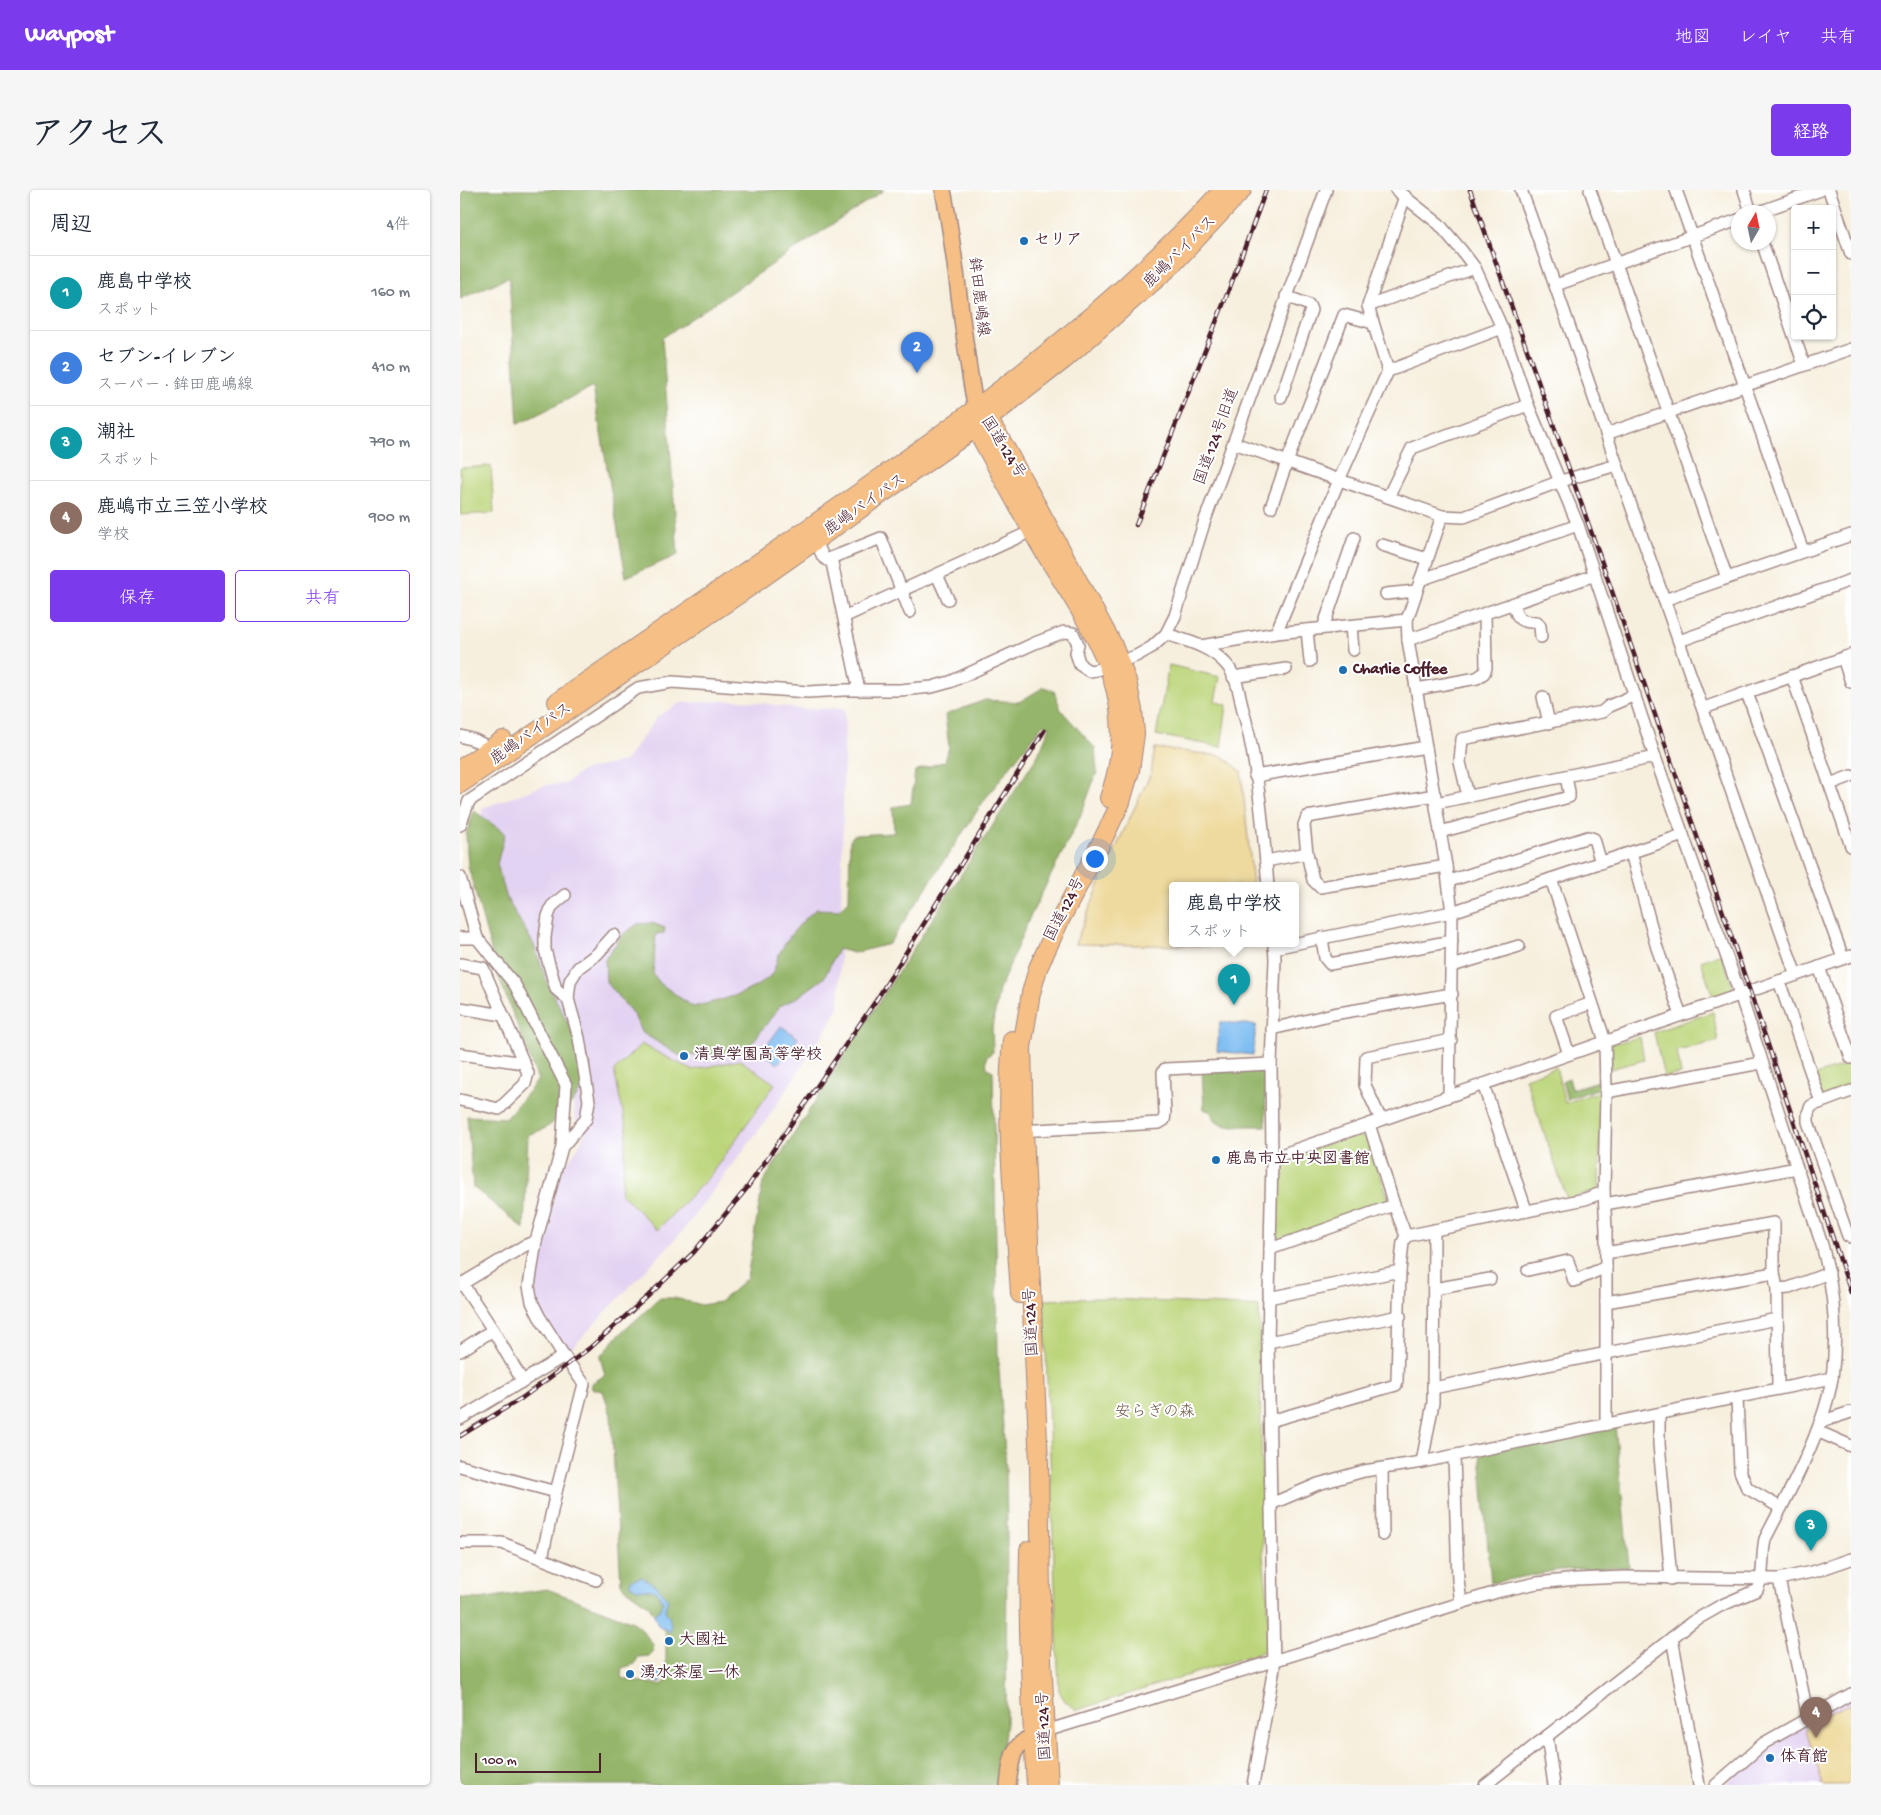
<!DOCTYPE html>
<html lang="ja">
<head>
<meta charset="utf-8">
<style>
	body { margin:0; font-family:"Gochi Hand","Klee One",sans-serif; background:#f6f6f7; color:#1f2937 }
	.controls { position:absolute; right:15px; top:15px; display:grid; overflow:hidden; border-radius:5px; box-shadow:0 1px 4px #0004 }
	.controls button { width:45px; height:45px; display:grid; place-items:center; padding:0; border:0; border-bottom:1px solid #e0e1e3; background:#fff; color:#1f2937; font:25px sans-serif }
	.compass { position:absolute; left:1271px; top:15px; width:45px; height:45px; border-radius:50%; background:#fff; box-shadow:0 1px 4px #0004; rotate:9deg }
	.scale { position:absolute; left:15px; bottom:12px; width:126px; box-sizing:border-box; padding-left:5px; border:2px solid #4a1f2b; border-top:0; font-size:14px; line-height:18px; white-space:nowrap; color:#4a1f2b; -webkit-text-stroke:4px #fff; paint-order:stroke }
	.you { position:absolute; left:634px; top:668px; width:18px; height:18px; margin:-12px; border:4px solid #fff; border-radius:50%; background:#1a73e8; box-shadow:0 0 0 8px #1a73e833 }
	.badge { display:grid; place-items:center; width:32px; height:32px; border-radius:50%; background:#7c3aed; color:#fff; font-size:16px; font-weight:700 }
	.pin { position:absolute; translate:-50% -41px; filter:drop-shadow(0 1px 2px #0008) }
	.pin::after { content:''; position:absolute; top:26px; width:18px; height:15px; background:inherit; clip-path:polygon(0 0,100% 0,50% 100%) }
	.popup { position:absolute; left:709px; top:692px; width:130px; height:65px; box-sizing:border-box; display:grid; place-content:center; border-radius:5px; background:#fff; filter:drop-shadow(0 1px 4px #0005); font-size:16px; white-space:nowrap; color:#747a83 }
	.popup b { font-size:19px; color:#1f2937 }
	.popup::after { content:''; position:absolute; left:50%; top:100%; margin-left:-10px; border:10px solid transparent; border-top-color:#fff }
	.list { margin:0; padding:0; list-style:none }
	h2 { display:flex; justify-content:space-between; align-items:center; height:65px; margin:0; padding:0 20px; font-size:21px }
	h2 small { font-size:16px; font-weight:400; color:#747a83 }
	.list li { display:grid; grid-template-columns:32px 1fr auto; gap:15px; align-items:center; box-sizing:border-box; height:75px; padding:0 20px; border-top:1px solid #e0e1e3 }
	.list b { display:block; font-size:19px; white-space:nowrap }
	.list p { margin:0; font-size:16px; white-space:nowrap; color:#747a83 }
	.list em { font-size:16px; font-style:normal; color:#747a83 }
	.actions { display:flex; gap:10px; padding:15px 20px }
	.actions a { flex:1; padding:11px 0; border:1px solid #7c3aed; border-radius:5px; text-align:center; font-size:18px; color:#7c3aed }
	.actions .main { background:#7c3aed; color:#fff }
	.icon { flex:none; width:28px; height:28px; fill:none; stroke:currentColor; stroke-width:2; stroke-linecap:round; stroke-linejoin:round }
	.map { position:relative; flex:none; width:1391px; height:1595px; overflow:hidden; border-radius:5px }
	header { display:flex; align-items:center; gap:30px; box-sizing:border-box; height:70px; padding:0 25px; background:#7c3aed; color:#fff }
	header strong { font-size:24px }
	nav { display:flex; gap:28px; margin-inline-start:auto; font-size:18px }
	.intro { display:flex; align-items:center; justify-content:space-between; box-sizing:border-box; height:120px; padding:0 30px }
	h1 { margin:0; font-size:35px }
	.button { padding:12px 22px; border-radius:5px; background:#7c3aed; color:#fff; font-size:18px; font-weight:700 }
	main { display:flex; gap:30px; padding:0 30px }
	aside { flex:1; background:#fff; border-radius:5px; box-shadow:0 1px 4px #0004 }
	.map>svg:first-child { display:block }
	.built { fill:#e3d3f2 }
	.green { fill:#bcd57a; stroke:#837a52 }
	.forest { fill:#95b66a; stroke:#706a4a }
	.sand { fill:#eeda9e; stroke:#9c7c64 }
	.water { fill:#7ebdf2; stroke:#646e8e }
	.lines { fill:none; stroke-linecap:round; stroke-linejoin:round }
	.minor-casing { stroke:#a08784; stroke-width:14 }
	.major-casing { stroke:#a08784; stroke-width:18 }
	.highway-casing { stroke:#a08784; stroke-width:20 }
	.minor { stroke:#fff; stroke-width:11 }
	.major { stroke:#f5bf86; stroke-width:15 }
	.highway { stroke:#f5bf86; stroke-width:18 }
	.rail-casing { stroke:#4a1f2b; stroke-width:4.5 }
	.rail { stroke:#fff; stroke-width:2.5; stroke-dasharray:8; stroke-linecap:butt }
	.poi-dot { fill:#1f6fb2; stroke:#fff; stroke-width:2 }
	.labels { text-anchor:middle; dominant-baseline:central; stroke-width:4; stroke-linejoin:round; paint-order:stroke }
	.poi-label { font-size:16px; font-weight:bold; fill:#4a1f2b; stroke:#fff; text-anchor:start }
	.street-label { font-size:16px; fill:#4a1f2b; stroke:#fff }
	.park-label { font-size:16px; fill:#6c5643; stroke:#fff }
</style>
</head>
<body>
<header>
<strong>Waypost</strong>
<nav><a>地図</a><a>レイヤ</a><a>共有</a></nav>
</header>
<div class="intro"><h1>アクセス</h1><a class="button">経路</a></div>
<main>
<aside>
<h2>周辺<small>4件</small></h2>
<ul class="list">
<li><span class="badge" style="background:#0f9aa8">1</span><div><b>鹿島中学校</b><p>スポット</p></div><em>160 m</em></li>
<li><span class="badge" style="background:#3f7fe0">2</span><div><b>セブン-イレブン</b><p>スーパー · 鉾田鹿嶋線</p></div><em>410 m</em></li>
<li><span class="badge" style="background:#0f9aa8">3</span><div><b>潮社</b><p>スポット</p></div><em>790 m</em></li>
<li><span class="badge" style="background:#8d6e63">4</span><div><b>鹿嶋市立三笠小学校</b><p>学校</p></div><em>900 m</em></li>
</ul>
<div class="actions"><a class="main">保存</a><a>共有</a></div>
</aside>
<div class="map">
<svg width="1391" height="1595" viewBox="0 0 1391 1595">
	<rect width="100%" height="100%" fill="#fff"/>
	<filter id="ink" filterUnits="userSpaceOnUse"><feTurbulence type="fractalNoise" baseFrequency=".02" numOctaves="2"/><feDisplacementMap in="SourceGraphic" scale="10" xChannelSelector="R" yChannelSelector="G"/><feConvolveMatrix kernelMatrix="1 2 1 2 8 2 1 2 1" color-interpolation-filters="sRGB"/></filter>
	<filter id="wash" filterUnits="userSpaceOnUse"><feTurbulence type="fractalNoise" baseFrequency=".0096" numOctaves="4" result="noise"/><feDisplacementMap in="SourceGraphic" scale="20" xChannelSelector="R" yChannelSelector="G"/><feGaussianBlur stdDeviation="1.12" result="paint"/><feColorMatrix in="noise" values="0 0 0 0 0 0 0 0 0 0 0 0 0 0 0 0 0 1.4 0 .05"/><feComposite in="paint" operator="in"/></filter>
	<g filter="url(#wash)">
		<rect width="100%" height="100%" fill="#f6efdd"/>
		<!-- built -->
		<g class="built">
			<path d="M283,510L339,519L385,518L379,817L369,835L310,925L221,1043L104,1166L80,1132L76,1103L77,1081L98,985L117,959L129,935L115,930L111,896L15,648L23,618L85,595L105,594L122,581L165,571L198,526L221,513Z"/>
			<path d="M1391,1508V1595H1270L1267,1592L1299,1564L1342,1532Z"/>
		</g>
		<!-- green -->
		<g class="green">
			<path d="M31,276L34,323L0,325V278Z"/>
			<path d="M709,475L760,487L755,511L767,515L761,557L696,545Z"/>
			<path d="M1261,763L1274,800L1272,804L1254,810L1241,771Z"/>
			<path d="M1253,822L1258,851L1217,861L1221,884L1204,887L1194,842Z"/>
			<path d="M1180,847L1184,870L1150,879L1148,855Z"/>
			<path d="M181,854L232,880L280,870L315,894L249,987L197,1040L161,1003L167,941L154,881Z"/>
			<path d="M1391,873V900L1362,910L1353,886Z"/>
			<path d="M1096,877L1105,913L1141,901L1139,1000L1107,1009L1065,888Z"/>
			<path d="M899,945L908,951L930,1013L813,1055L817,983L820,973L860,956Z"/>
			<path d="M637,1108L799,1117L803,1367L808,1409V1450L805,1461L617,1520L605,1511L599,1501L584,1110Z"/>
		</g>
		<!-- forest -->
		<g class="forest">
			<path d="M0,0H424L202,148L218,365L166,387L133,197L58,234L49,87L0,109Z"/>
			<path d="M584,497L594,501L601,520L635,558L637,582L620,627L569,729L539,800L532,838L533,862L526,867L527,878L533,881L538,1166L546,1280L547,1339L546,1533L538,1595H0V1408L20,1409L87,1399L173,1432L179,1436L194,1456L193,1462L190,1466L178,1467L175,1474L162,1478L161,1487L164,1489L201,1495L207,1491L209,1477L206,1474V1444L189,1416L166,1399L161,1394L151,1225L143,1201L132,1199L131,1194L145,1185L140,1167L156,1148L200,1108H215L241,1115L260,1112L287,1088L303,992L578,565L590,537L583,534L525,609L429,754L394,763L378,759L364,788L338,807L320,816L286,861L268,864L220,866L181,842L174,825L146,792L145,769L162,745L178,734L192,733L205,738L204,743L196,744L193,784L201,794L233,817C260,810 290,805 311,785C316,780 316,770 319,764C328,746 342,731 356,719L378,720L389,711L390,650L394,645L434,643L433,617L451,614L455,581L485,571L489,557L485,525L525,510L559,512Z"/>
			<path d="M14,621L45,643L37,674L47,709L74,755L89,797L130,874C129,896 106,922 90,935C84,940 75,942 68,945L64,1039L13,997L7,926L46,928L78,890L38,785L8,676L6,645Z"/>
			<path d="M805,876L806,936H766L754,930L751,922L744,919L742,879Z"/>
			<path d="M1109,888L1112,899L1141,890L1140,898L1107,909L1102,891Z"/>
			<path d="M1155,1235L1169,1377L1099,1380L1031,1393L1020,1263Z"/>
		</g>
		<!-- sand -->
		<g class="sand">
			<path d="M695,558L762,566L781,581L793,696H713V754H797V757L615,754L645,681L691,583Z"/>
			<path d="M1391,1513V1595H1363L1346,1539L1352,1531Z"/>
		</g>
		<!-- water -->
		<g class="water">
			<path d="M760,832L796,835L793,865L757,861Z"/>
			<path d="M321,836L338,848L318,874L302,862Z"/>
			<path d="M182,1387L197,1396L208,1409L205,1420C210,1428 212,1433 210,1442L198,1435L194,1424L195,1422L201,1419L203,1412L195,1400L177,1399L170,1395L171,1390Z"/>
			<path d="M185,1481L204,1483L201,1492L186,1490L184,1486Z"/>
		</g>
	</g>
	<g filter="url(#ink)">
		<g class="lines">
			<!-- minor casing -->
			<g class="minor-casing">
				<g id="minor">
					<path d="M936,0L979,34L1002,61L1015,78L1042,138L1068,215L1118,335L1195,567L1280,804L1362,1055C1374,1099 1378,1142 1372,1188C1364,1240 1329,1302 1305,1349C1301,1367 1305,1384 1297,1400L1260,1416L1232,1432L1025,1595"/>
					<path d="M1061,0C1098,101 1132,203 1167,304C1223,464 1280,624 1336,785"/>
					<path d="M1130,0L1267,388"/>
					<path d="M1216,0L1343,361"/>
					<path d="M1284,0L1291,22"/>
					<path d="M1369,0L1391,64"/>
					<path d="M1299,22L1361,0"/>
					<path d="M1302,52L1344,175"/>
					<path d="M1096,95L1278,30"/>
					<path d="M908,116L1015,78"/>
					<path d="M928,181L1042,138"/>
					<path d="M821,207L851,120L849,115L826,106"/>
					<path d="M1146,244L1391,159"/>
					<path d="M774,253L982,326L1004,327L1101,291L1157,275"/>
					<path d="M928,307L952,258L1068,215"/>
					<path d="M811,317L827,272L884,125L913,133"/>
					<path d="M982,326L947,430L948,450L986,676L992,722L989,906"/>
					<path d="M356,351L363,367L367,370L371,368"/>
					<path d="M922,355L967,369"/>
					<path d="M477,385L488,409"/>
					<path d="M960,390L1118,335"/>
					<path d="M926,404L956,401"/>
					<path d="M1204,410L1391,345"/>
					<path d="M1053,414C1059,431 1059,432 1077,432L1080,436L1081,447"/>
					<path d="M386,426L563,345"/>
					<path d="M891,436L893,460"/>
					<path d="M863,438L894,348"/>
					<path d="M847,440L850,471"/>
					<path d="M816,443L879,290L928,181L908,116L945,6"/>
					<path d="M706,444C727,451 750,456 766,474C776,485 779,502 782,516C798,574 803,636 808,696"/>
					<path d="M948,450L1135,385"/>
					<path d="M1219,451L1391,390"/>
					<path d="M741,456L816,443L947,430"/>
					<path d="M1383,468L1391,492"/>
					<path d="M1332,486L1391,656"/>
					<path d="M773,487L826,479"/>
					<path d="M957,499L1017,488L1024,483L1026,478L1025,424"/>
					<path d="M399,500L371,368L421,348L450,422"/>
					<path d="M1287,503L1383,768"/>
					<path d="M1083,507L1089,533"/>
					<path d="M1244,518L1391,465"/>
					<path d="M0,546C11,549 21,551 29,559"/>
					<path d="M795,586L966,557"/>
					<path d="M1370,594L1391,586"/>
					<path d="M975,605L847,627L844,635L847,663L853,690L860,697L986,676"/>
					<path d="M1008,606L1000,572L1002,549L1142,522L1149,516L1175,505"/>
					<path d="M976,613L1106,586"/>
					<path d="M0,635L9,611L178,498L212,492L348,502L383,500H440L472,497L490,492L575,453L604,442L613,443L618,454L616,463L620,475L629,481L636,480L676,466L692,457L706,444L715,426L745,330L866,0"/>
					<path d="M980,642L1109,607V602L1106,586L1195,567"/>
					<path d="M1171,663L1197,758L1221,825"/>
					<path d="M806,671L847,663"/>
					<path d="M0,687L17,748L55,795L106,895L102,957L76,1051L69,1096L72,1112L79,1126L104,1166L124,1194L96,1302L82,1368"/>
					<path d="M989,691L1128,647L1134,649L1141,673"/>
					<path d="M105,705L92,716L88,726L85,747V760L96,799L108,809"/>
					<path d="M0,748H17"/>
					<path d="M862,748L992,722L1223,645"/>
					<path d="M814,758L862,748L865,768L870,774L992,751"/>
					<path d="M0,774L23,778L68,883L65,894L39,919L0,910"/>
					<path d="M992,776L1059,756"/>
					<path d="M1359,777L1391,868"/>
					<path d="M1319,791L1361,912"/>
					<path d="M0,818L43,825"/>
					<path d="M812,839L873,824L992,804"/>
					<path d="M0,864L64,873"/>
					<path d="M1109,864L1096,826L1132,813"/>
					<path d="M1023,894L1066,1020"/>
					<path d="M1391,901L1351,916L1348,923V932L1388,1046L1391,1047"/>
					<path d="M1146,902L1301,873"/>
					<path d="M921,930L905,895L906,867L991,850"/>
					<path d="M909,934L934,1015L946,1046"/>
					<path d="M559,941L699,933L704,930L705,924L703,882L705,879L811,874"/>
					<path d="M102,957L126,929L129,911L119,848L108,809L110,791L118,778L137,764L154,745"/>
					<path d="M812,968L1391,766"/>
					<path d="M1144,1002L1146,1039V1234"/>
					<path d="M1145,1014L1337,978"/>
					<path d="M810,1059L934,1015"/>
					<path d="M1146,1063L1314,1033V1083L1317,1099"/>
					<path d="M1068,1080L1108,1071L1114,1091L1146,1077"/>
					<path d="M2,1093L33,1140L63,1192"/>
					<path d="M0,1095L64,1056L76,1051"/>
					<path d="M974,1099L1030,1089"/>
					<path d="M808,1108L940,1081"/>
					<path d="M1146,1112L1314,1083"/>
					<path d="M808,1152L940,1126"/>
					<path d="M0,1161L33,1140"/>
					<path d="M973,1198L1317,1129"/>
					<path d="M1318,1198L1317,1099L1329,1098L1369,1083"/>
					<path d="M1277,1208L1280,1281L1287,1298L1321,1318"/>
					<path d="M1199,1224V1254L1211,1389"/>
					<path d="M0,1229L104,1166"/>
					<path d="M810,1231L936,1195L937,1190L940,1081L943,1052L946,1046L1125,1009L1144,1002L1146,902L1145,851L1091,689"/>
					<path d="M1360,1232L1391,1222"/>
					<path d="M1357,1241L1391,1256"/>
					<path d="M994,1266L998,1390L1001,1413"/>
					<path d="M962,1272L973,1213L974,1040"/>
					<path d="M0,1276L96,1302"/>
					<path d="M922,1279L923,1345"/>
					<path d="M811,1314L858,1294L904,1281L962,1272L1372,1188"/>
					<path d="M0,1353H42L136,1390"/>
					<path d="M1319,1389L1348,1527"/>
					<path d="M1212,1448L1239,1595"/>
					<path d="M586,1541L1001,1413L1040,1401L1077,1393L1117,1389L1165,1387L1319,1389L1356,1381L1391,1369"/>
					<path d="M1087,1546L1094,1595"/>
					<path d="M793,1595L814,1478L808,1152L812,968L811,874L815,769L814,754"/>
					<path d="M1256,1595L1304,1553L1391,1504"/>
				</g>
			</g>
			<!-- major casing -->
			<g class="major-casing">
				<g id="major">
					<path d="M483,0C498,72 501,146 516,219"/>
					<path d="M548,1595C552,1565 551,1553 582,1542"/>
				</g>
			</g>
			<!-- highway casing -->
			<g class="highway-casing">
				<g id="highway">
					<path d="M516,219L528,229L540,248L652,453L667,491L673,520L675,544L670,581L661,612L642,651L600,730L578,778L571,803L562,857L564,941L579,1274L582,1470L589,1595"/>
					<path d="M516,219V239C537,277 558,317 580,355C630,438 686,505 649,608"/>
					<path d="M97,512C177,457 257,401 337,346C488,242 638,135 763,0"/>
					<path d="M0,579L43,550"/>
					<path d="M0,594L288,398L528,229L605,169L710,77L782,0"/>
					<path d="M552,850C544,934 555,1020 560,1104"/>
					<path d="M569,1360C567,1438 571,1516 576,1595"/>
				</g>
			</g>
			<!-- minor -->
			<use href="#minor" class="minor"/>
			<!-- major -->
			<use href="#major" class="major"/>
			<!-- highway -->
			<use href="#highway" class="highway"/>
			<!-- rail casing -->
			<g class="rail-casing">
				<g id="rail">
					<path d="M1010,0C1141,366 1269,734 1391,1103"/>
					<path d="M676,335L770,97L806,0"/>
					<path d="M0,1246L62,1208L131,1157L187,1107L234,1062L287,998L417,809L584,541"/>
				</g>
			</g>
			<!-- rail -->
			<use href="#rail" class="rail"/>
		</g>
	</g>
	<!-- markers -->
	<g class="poi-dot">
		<circle cx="564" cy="51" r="5"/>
		<circle cx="883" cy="480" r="5"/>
		<circle cx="224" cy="866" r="5"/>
		<circle cx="756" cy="970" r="5"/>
		<circle cx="209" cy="1451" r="5"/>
		<circle cx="170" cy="1484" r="5"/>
		<circle cx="1310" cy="1568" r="5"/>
	</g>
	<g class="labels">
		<!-- poi labels -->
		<g class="poi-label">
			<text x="574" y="51">セリア</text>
			<text x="893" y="480">Charlie Coffee</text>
			<text x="234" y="866">清真学園高等学校</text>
			<text x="766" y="970">鹿島市立中央図書館</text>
			<text x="219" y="1451">大國社</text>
			<text x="180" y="1484">湧水茶屋 一休</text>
			<text x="1320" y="1568">体育館</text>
		</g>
		<!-- street labels -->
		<g class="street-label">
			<text transform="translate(721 63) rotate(-45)">鹿嶋バイパス</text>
			<text transform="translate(517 107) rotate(83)">鉾田鹿嶋線</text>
			<text transform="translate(758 247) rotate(-70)">国道124号旧道</text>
			<text transform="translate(542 258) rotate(58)">国道124号</text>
			<text transform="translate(406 316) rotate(-35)">鹿嶋バイパス</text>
			<text transform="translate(72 545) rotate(-35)">鹿嶋バイパス</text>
			<text transform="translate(606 720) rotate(-63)">国道124号</text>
			<text transform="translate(573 1132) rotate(-93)">国道124号</text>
			<text transform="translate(586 1536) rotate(-93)">国道124号</text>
		</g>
		<!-- park labels -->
		<g class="park-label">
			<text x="695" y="1223">安らぎの森</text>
		</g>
	</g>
</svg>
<div class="controls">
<button>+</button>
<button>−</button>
<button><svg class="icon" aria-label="locate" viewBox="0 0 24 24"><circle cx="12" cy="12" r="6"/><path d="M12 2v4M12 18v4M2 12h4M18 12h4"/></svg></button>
</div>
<svg class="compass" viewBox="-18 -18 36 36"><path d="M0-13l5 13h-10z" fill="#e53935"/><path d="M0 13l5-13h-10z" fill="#747a83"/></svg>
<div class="scale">100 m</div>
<div class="you"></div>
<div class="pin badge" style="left:774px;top:815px;background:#0f9aa8">1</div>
<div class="popup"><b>鹿島中学校</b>スポット</div>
<div class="pin badge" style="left:457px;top:183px;background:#3f7fe0">2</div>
<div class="pin badge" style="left:1351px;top:1361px;background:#0f9aa8">3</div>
<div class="pin badge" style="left:1356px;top:1548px;background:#8d6e63">4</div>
</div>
</main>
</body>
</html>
